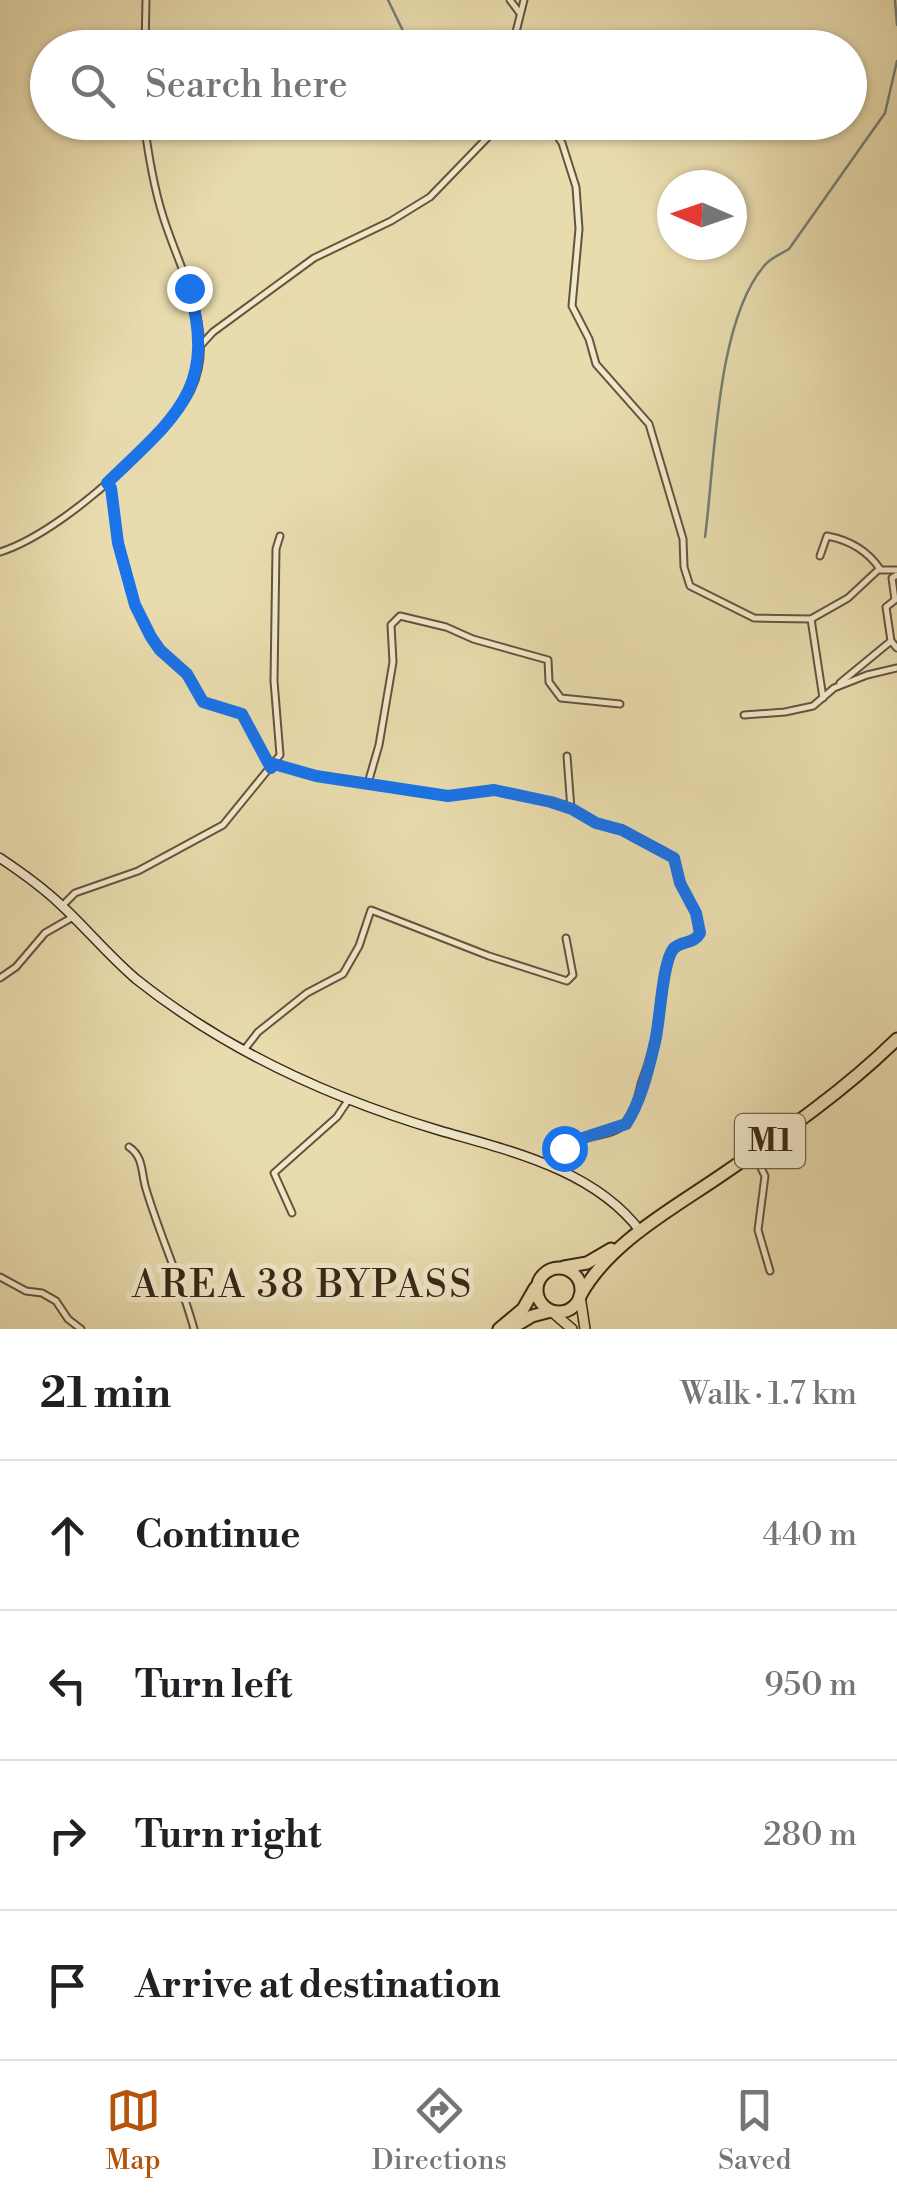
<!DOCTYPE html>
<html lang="en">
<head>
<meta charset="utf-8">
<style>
	body { margin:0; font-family:"Libre Bodoni",serif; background:#f6f6f6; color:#202124 }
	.compass { position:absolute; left:657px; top:170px; width:90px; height:90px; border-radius:50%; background:#fff; box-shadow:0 2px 8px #0004; rotate:272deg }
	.stop { position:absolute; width:30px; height:30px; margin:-22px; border:8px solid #1a73e8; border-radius:50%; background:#fff }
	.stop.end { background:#1a73e8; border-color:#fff; box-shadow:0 2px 10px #0008 }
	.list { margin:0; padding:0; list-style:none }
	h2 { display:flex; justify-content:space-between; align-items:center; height:130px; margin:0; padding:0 40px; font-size:42px }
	h2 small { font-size:32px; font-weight:400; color:#757577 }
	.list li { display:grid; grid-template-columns:65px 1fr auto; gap:30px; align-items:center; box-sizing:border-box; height:150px; padding:0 40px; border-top:2px solid #e0e0e0 }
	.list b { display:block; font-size:38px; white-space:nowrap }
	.list em { font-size:32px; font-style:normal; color:#757577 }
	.icon { flex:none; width:55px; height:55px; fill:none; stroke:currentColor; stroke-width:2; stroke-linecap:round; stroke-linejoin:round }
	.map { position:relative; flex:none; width:897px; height:1329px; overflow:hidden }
	.search { position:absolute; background:#fff; box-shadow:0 2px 8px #0004; left:30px; right:30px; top:30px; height:110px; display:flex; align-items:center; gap:25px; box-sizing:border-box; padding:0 35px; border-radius:55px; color:#757577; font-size:38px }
	.sheet { height:730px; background:#fff }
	nav { display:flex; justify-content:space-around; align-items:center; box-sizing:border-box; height:140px; border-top:2px solid #e0e0e0; background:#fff; font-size:28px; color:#757577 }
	nav a { display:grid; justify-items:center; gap:5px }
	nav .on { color:#b45309 }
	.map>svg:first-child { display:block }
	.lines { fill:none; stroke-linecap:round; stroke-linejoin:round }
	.stream { stroke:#737e74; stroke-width:2.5 }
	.street-casing { stroke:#66533c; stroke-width:9 }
	.secondary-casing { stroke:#3b2616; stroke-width:11 }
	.primary-casing { stroke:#3b2616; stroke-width:12 }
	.highway-casing { stroke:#3b2616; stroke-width:15 }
	.street { stroke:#f0e8ca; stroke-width:5 }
	.secondary { stroke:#f0e8ca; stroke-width:8 }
	.primary { stroke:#e8dbad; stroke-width:9 }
	.highway { stroke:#e8dbad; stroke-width:11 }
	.route { stroke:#1a73e8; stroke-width:12 }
	.labels { text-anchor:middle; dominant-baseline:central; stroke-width:10; stroke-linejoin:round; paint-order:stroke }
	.shield { fill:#f0e8ca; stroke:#71604c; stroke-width:2.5 }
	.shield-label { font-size:32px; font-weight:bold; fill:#3b2616 }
	.neighbourhood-label { font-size:38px; letter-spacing:2.5px; fill:#3b2616; stroke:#f0e8ca }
</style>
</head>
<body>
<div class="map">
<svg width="897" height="1329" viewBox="0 0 897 1329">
	<rect width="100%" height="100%" fill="#e8dbad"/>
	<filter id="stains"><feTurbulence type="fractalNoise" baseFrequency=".002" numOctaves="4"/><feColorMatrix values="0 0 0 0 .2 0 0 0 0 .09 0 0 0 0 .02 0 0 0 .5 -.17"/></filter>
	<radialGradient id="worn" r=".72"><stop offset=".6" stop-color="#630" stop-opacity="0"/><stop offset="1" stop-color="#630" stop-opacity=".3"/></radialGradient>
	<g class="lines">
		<!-- stream -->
		<g class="stream">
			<path d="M388,0L406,37"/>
			<path d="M895,0L897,25"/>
			<path d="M705,537C715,463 716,322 764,266C770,258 781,254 789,249L885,113L897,61"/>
		</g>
		<!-- street casing -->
		<g class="street-casing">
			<g id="street">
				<path d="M510,0L519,12"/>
				<path d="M145,48L146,0"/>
				<path d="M512,48L524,0"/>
				<path d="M548,122L562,143L576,187L579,229L572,306L589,339L596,364L649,424L683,539L684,567L690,586L754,618L811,619L848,598L878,570H897"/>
				<path d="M202,344L213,332L314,258L391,221L430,197L489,136L494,122"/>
				<path d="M107,483L111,488C118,539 125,600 154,643C162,654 174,660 183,669C192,678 195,692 203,702L242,714L271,768"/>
				<path d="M0,552C39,540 91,499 120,471C142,450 178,417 191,390C219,332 178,268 162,213C153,184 148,152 144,122"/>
				<path d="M820,556L827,536C849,540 867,550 880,569"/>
				<path d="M897,575L892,578L895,600L886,607L891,641L897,648"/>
				<path d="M811,619L823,698"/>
				<path d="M840,683L891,641"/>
				<path d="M744,715L785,712L813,706L834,688L867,675L897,668"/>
				<path d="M567,756L571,809"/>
				<path d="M274,765L315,776L449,796L494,789L551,802L571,809L595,823L622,830L674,858L681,883L696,913L700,933C693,946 676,942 671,955C661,983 662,1011 656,1039C652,1054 646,1069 641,1084C638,1096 635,1111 628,1121C610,1144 564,1128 550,1165"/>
				<path d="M368,783L379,745L393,662L391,625L400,616L446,627L473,639L548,660L549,682L561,698L620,704"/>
				<path d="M62,906L75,893L138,871L223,825L280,755L274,681L276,549L280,536"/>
				<path d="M0,978L16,967L45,933L73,917"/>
				<path d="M244,1050L258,1032L307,993L343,974L359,946L371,910L489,956L567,981L573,975L566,938"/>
				<path d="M129,1147C144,1157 141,1173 146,1189C160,1236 181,1281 194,1329"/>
				<path d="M755,1156L765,1176L758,1230L770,1271"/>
				<path d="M292,1213L274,1173L337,1117L349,1099"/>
				<path d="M0,1277L26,1291L42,1293L56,1301L68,1319L81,1329"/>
			</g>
		</g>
		<!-- secondary casing -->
		<g class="secondary-casing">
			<path id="secondary" d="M0,858C21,872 42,887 60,904C86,928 109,956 136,979C225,1050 333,1099 441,1131C511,1151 595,1170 641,1232"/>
		</g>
		<!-- primary casing -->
		<g class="primary-casing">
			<g id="primary">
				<path d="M580,1296L585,1329"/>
				<path d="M551,1311L572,1329"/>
			</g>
		</g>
		<!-- highway casing -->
		<g class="highway-casing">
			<g id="highway">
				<path d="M564,1267L587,1263L611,1249"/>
				<circle cx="559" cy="1290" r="22"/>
				<path d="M580,1296C610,1241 676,1207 726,1172C786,1131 845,1090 897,1039"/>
				<path d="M499,1329L523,1309L535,1288"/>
				<path d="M510,1329L532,1316L551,1311"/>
			</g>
		</g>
		<!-- street -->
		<use href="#street" class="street"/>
		<!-- secondary -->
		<use href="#secondary" class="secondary"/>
		<!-- primary -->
		<use href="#primary" class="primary"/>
		<!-- highway -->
		<use href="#highway" class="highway"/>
	</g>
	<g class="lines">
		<!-- route -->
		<path class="route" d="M189,288C218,389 175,417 107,483L111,488L118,543L135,605L151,637L160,650L187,674L203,702L242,714L271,768L274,764L316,776L448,796L494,790L551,802L572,809L596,823L622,830L674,858L680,883L696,913L700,933C693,945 683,940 674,948C662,961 660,1023 655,1042C649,1067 641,1102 626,1124L583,1138L564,1148"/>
	</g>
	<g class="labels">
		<!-- shield labels -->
		<rect class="shield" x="735" y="1114" width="70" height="54" rx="8"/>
		<g class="shield-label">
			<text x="770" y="1141">M1</text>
		</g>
		<!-- neighbourhood labels -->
		<g class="neighbourhood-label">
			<text x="303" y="1285">AREA 38 BYPASS</text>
		</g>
	</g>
	<rect width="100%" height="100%" filter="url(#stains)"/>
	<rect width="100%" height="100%" fill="url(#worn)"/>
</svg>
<svg class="compass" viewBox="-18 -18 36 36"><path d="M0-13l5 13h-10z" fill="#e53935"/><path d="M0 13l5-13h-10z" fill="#757577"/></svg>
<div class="stop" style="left:564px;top:1148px"></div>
<div class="stop end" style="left:189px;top:288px"></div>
<div class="search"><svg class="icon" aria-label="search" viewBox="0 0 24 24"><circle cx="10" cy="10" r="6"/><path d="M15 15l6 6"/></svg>Search here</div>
</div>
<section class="sheet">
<h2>21 min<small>Walk · 1.7 km</small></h2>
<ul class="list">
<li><svg class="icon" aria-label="ahead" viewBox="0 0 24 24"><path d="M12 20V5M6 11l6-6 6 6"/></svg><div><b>Continue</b></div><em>440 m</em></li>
<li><svg class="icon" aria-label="left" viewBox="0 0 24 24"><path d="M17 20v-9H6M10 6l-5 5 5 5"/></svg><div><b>Turn left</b></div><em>950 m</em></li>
<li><svg class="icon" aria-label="right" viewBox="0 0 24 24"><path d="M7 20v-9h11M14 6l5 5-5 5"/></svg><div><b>Turn right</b></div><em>280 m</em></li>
<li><svg class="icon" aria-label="arrive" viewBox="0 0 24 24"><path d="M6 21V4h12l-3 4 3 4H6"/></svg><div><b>Arrive at destination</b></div></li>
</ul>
</section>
<nav>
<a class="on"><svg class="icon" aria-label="map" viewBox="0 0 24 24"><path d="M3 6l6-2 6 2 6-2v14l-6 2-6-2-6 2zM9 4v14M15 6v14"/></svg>Map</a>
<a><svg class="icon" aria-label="directions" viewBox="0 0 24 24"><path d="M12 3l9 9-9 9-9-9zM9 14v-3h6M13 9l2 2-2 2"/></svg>Directions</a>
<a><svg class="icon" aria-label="saved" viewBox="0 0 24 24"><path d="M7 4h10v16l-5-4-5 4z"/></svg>Saved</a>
</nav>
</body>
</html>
